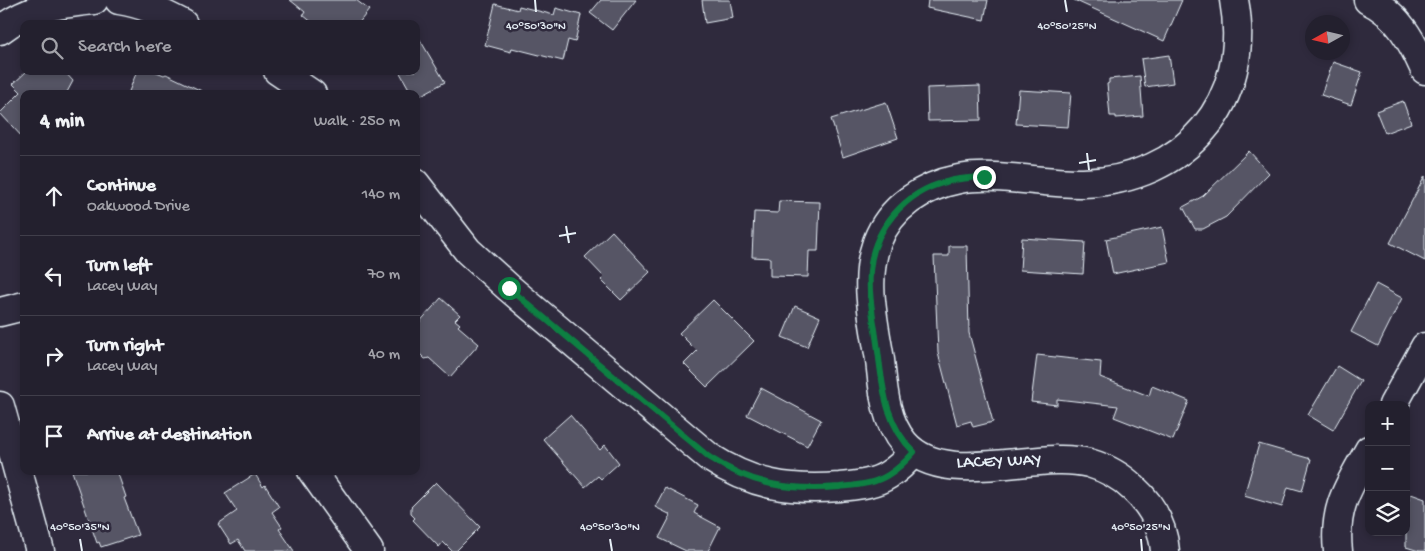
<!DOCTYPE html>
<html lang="en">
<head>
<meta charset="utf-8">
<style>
	body { margin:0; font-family:"Gochi Hand",sans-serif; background:#2b2836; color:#f1f3f6 }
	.controls { position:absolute; right:15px; bottom:15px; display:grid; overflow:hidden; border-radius:10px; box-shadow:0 2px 8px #0003 }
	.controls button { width:45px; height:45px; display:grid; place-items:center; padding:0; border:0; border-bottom:1px solid #403e4a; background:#23202e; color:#f1f3f6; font:25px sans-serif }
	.compass { position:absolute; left:1305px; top:15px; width:45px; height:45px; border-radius:50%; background:#23202e; box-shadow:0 2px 8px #0003; rotate:262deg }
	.stop { position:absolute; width:15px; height:15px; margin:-11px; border:4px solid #0b8043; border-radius:50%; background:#fff }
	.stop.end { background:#0b8043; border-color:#fff; box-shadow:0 1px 5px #0008 }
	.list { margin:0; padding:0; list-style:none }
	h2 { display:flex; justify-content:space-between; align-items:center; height:65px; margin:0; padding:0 20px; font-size:21px }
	h2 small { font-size:16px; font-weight:400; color:#a3a3aa }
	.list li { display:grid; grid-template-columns:32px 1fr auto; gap:15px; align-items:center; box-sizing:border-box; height:80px; padding:0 20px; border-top:1px solid #403e4a }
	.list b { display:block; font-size:19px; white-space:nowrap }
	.list p { margin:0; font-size:16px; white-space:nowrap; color:#a3a3aa }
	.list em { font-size:16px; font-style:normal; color:#a3a3aa }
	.icon { flex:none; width:28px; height:28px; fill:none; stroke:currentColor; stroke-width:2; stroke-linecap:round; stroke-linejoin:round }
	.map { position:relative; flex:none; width:1425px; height:551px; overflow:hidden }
	.search { position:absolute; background:#23202e; box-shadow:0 2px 8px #0003; left:20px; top:20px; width:400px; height:55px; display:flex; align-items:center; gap:12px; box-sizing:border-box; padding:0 18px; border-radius:10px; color:#a3a3aa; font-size:19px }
	.panel { position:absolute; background:#23202e; box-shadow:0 2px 8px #0003; left:20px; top:90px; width:400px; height:385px; border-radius:10px }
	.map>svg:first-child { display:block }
	.building { fill:#575565; stroke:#e8f1f8 }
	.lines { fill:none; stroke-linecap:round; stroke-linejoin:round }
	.minor-casing { stroke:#e8f1f8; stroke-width:31 }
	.minor { stroke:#2f2a3d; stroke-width:28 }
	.route { stroke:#0b8043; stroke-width:6 }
	.ticks { fill:none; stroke:#e8f1f8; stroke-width:2 }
	.labels { text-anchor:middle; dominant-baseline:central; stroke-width:5; stroke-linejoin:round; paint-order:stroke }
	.street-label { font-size:18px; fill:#e8f1f8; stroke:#2f2a3d }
	.ticks-label { font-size:12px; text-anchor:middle; fill:#e8f1f8; stroke:#2f2a3d; stroke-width:5; stroke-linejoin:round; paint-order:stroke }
</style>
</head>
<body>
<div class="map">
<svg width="1425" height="551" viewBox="0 0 1425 551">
	<rect width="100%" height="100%" fill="#2f2a3d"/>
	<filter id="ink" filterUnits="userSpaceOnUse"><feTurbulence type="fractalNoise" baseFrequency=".02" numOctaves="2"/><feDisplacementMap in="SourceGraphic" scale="10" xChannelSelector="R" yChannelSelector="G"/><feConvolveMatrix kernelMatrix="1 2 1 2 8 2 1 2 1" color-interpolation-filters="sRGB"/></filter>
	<g filter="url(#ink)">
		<!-- building -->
		<g class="building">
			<path d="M290,0H356L369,10L358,24H314L303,15L305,12Z"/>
			<path d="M601,0H636L612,30L590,13Z"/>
			<path d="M702,0H730L733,18L705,23Z"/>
			<path d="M928,0H988L984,20L927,8Z"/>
			<path d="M1074,0H1182L1164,41Z"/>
			<path d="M495,4L518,10L519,6L554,15L556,8L581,15L575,42L568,40L563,61L512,48L511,52L485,45Z"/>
			<path d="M416,33L445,82L416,98V94H412L399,71H416Z"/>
			<path d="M1169,55L1173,83L1145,87L1141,59Z"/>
			<path d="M1333,62L1362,72L1351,105L1321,95Z"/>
			<path d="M27,71H64L73,81L66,94H24V139L0,113L21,92L13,84Z"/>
			<path d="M137,71H154L164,75L166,74L208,94H128Z"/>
			<path d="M1140,76L1143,116L1116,118V116H1110L1107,84L1109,83V79Z"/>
			<path d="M980,86L981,120L928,121L927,88Z"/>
			<path d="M1019,90L1071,93L1068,127L1016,124Z"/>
			<path d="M1403,101L1411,123L1385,133L1376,111Z"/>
			<path d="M886,102L898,138L843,157L831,119Z"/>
			<path d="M1249,151L1269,173L1226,217L1203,229H1195L1183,207L1203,196Z"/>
			<path d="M1425,176V261L1390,243Z"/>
			<path d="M779,201L820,202L818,251H809L808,277L770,276V258L752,257L754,212L778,213Z"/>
			<path d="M1162,227L1169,262L1113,274L1106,239Z"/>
			<path d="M612,231L650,272L621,300L601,280L604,277L585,257Z"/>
			<path d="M1022,238L1085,242L1083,274L1020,270Z"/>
			<path d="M949,246H967L969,333L993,422L973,427L971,421L957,425L938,353L934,256H949Z"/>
			<path d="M1376,284L1402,298L1378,346L1351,332Z"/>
			<path d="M441,298L460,315L455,320L460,324L458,326L479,344L450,377L429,358L425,359L419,353L416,346V326Z"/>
			<path d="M713,300L754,341L707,387L684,364L697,351L679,333Z"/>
			<path d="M795,306L820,317L807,347L782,337Z"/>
			<path d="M1037,355L1101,362L1100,377L1149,396L1152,386L1189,401L1173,440L1114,417L1118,406L1057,399V405L1031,402Z"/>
			<path d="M1337,366L1361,381L1333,430L1308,415Z"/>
			<path d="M761,388L821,420L807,446L747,415Z"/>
			<path d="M570,415L600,450L605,445L619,463L601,479L598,476L585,487L543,439Z"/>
			<path d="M1259,444L1311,459L1302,491L1288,487L1282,507L1244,496Z"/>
			<path d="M72,471H117L126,497L124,498L138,535L101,547L99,542L97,543Z"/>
			<path d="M255,474L263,487L265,485L279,507L272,512L282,527L279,529L294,551H245L238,540L231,544L218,524L237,511L225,493Z"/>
			<path d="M436,482L480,527L456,551H452L443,542L439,547L413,520L415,518L411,514V507Z"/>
			<path d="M665,488L698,505L694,513L720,527L708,551H686L659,538L671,515L655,507Z"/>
			<path d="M1411,494L1425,499V551H1419L1406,547V508Z"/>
		</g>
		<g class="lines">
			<!-- minor casing -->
			<g class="minor-casing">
				<g id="minor">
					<path d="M119,0C142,3 162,13 183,24"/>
					<path d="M1368,0C1398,14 1412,41 1425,70"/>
					<path d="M0,30C31,7 56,4 94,0"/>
					<path d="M278,71L312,94"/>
					<path d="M416,184L468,251L509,288L709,457C752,485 789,491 840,487C857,485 874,484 888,475C898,469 906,461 913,452"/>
					<path d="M0,312L24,306"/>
					<path d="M1393,405L1425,347"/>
					<path d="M0,406L40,551"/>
					<path d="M312,471L369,551"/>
					<path d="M1165,551C1163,526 1152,505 1133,488C1121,476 1106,468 1089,463C1037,449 944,490 904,443C885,421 883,388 880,360C874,322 863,280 877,242C890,207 923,186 959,179C997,172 1043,184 1083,183C1185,180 1253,102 1234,0"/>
					<path d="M1338,551C1333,507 1349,486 1369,450"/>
				</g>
			</g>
			<!-- minor -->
			<use href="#minor" class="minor"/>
		</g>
	</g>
	<g class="lines" filter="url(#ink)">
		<!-- route -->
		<path class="route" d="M509,288L709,457C752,485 789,491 840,487C857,485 874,484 888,475C898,469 906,461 914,452C885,424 883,388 878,351C875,325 868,297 870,271C873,229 905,192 946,182C958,178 971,178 984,177"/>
	</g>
	<!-- ticks -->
	<path class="ticks" d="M535,0L536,12M1065,0L1067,12M1087,153L1089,170M1079,163L1096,160M566,226L569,243M559,236L576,233M80,539L82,551M610,539L612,551M1141,539L1142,551"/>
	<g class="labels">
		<!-- street labels -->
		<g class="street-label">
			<text transform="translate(999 462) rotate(-2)">LACEY WAY</text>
		</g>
	</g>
	<g class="ticks-label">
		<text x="536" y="29">40°50'30"N</text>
		<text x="1067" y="29">40°50'25"N</text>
		<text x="80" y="530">40°50'35"N</text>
		<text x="610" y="530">40°50'30"N</text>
		<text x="1141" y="530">40°50'25"N</text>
	</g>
</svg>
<div class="controls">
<button>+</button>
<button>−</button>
<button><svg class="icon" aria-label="layers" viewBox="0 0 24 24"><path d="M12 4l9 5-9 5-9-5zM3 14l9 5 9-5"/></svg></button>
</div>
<svg class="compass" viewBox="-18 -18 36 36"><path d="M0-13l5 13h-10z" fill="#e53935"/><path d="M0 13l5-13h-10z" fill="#a3a3aa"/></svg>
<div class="stop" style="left:509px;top:288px"></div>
<div class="stop end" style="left:984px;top:177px"></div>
<div class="search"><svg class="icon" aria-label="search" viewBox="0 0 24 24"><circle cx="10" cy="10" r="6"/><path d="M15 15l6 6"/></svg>Search here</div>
<section class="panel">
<h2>4 min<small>Walk · 250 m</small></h2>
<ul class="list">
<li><svg class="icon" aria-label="ahead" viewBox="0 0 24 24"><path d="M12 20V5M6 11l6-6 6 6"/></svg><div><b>Continue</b><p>Oakwood Drive</p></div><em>140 m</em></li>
<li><svg class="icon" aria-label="left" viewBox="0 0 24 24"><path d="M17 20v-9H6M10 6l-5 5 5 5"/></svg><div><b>Turn left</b><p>Lacey Way</p></div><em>70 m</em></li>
<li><svg class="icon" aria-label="right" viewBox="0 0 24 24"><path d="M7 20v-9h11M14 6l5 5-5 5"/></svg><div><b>Turn right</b><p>Lacey Way</p></div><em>40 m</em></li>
<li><svg class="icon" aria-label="arrive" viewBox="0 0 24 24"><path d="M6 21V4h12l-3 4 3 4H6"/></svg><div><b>Arrive at destination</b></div></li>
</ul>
</section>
</div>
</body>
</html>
